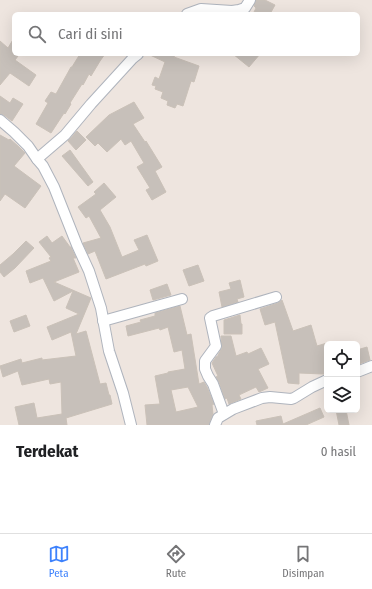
<!DOCTYPE html>
<html lang="id">
<head>
<meta charset="utf-8">
<style>
	body { margin:0; font-family:"Fira Sans Condensed",sans-serif; background:#f2f2f2; color:#202124 }
	.controls { position:absolute; right:12px; bottom:12px; display:grid; overflow:hidden; border-radius:6px; box-shadow:0 4px 16px #0002 }
	.controls button { width:36px; height:36px; display:grid; place-items:center; padding:0; border:0; border-bottom:1px solid #e0e0e0; background:#fff; color:#202124; font:20px sans-serif }
	.list { margin:0; padding:0; list-style:none }
	h2 { display:flex; justify-content:space-between; align-items:center; height:52px; margin:0; padding:0 16px; font-size:17px }
	h2 small { font-size:13px; font-weight:400; color:#757577 }
	.icon { flex:none; width:22px; height:22px; fill:none; stroke:currentColor; stroke-width:2; stroke-linecap:round; stroke-linejoin:round }
	.map { position:relative; flex:none; width:372px; height:425px; overflow:hidden }
	.search { position:absolute; background:#fff; box-shadow:0 4px 16px #0002; left:12px; right:12px; top:12px; height:44px; display:flex; align-items:center; gap:10px; box-sizing:border-box; padding:0 14px; border-radius:6px; color:#757577; font-size:15px }
	.sheet { height:108px; background:#fff }
	nav { display:flex; justify-content:space-around; align-items:center; box-sizing:border-box; height:56px; border-top:1px solid #e0e0e0; background:#fff; font-size:11px; color:#757577 }
	nav a { display:grid; justify-items:center; gap:2px }
	nav .on { color:#3e82fc }
	.map>svg:first-child { display:block }
	.building { fill:#c7c0ba; stroke:#cac1b8; fill-rule:evenodd }
	.lines { fill:none; stroke-linecap:round; stroke-linejoin:round }
	.minor-casing { stroke:#afb4bd; stroke-width:12 }
	.minor { stroke:#fff; stroke-width:10 }
</style>
</head>
<body>
<div class="map">
<svg width="372" height="425" viewBox="0 0 372 425">
	<rect width="100%" height="100%" fill="#eee5df"/>
	<!-- building -->
	<g class="building">
		<path d="M256,0H265L275,5L270,14H253L256,8L254,6Z"/>
		<path d="M14,38V54L18,56L15,60L36,75L29,86L10,73L0,85V41L8,48Z"/>
		<path d="M80,54H105L100,61L91,76L89,74L83,85L82,84L70,103L71,104L65,114L64,113L51,133L36,124L48,103L45,101L51,92L56,94L71,67H72Z"/>
		<path d="M148,54H175L174,57L199,66L194,82L191,81L183,106L177,104L175,108L167,105L168,101L161,98L163,92L155,89L156,86L152,85L155,77L159,79L165,62Z"/>
		<path d="M233,54H260L249,67Z"/>
		<path d="M0,96L10,103L13,98L23,104L12,121L4,115L0,114Z"/>
		<path d="M134,102L144,118L133,124L145,142L146,141L162,167L155,171L166,192L152,200L146,190L150,188L137,167L144,163L131,141L125,145L121,139L107,152L98,143L95,146L86,137L109,115Z"/>
		<path d="M77,131L86,140L76,150L68,141Z"/>
		<path d="M0,135L9,140L10,139L18,146L25,153L14,166L41,186L25,208L5,194L0,201Z"/>
		<path d="M70,150L93,182L88,186L62,156Z"/>
		<path d="M104,183L116,197L100,210L110,227L122,257L139,250L134,240L147,235L158,261L146,266L145,264L106,279L95,251L88,254L83,243L101,238L89,216L86,218L78,207L96,194L94,192Z"/>
		<path d="M47,236L52,243L62,236L70,247H71L76,258H73L79,272L54,282L91,298L76,334L86,331L100,384L106,383L109,395H110L112,404L66,418L67,425H19L15,407L34,403L37,418L62,414L61,382L50,384L49,379L22,385L18,371L3,377L0,366L21,359L22,363L42,358V360L76,356L71,332L52,340L47,327L79,314L66,308L73,291L54,301L43,278L30,283L26,271L51,261L49,258L51,257L39,242Z"/>
		<path d="M26,241L34,248L15,268L4,277L0,272V265L13,254Z"/>
		<path d="M198,265L204,281L189,286L183,270Z"/>
		<path d="M240,280L244,297L237,299L238,302L222,307L219,292L231,289L229,283Z"/>
		<path d="M167,284L171,295L153,300L150,290Z"/>
		<path d="M282,300L293,331L311,325L317,346L327,343V374H323L299,373V384L288,383L275,322L265,325L260,309L278,303Z"/>
		<path d="M180,306L187,335L191,334L199,384L204,382L207,387L214,404L212,405L213,414L209,425H147L145,405L160,404L155,376L168,373V372L185,369L182,350L174,352L168,327L160,330L159,328L128,336L126,326L141,322L140,320L155,316V313ZM188,387L198,407L176,412L171,390Z"/>
		<path d="M26,315L30,326L14,332L10,321Z"/>
		<path d="M240,315L241,324H242V334H224V320Z"/>
		<path d="M221,336H231L236,356L247,352L248,354L261,348L269,364L258,369L268,388L259,392L256,387L239,395L241,399L229,404L227,398L225,399L219,382L216,377L218,376L212,363L216,357L218,356V355L222,348Z"/>
		<path d="M367,347L370,360L359,364L357,357V350Z"/>
		<path d="M320,408L324,417L306,425H257L256,421L281,416L283,424Z"/>
		<path d="M336,410H346L349,425H339Z"/>
	</g>
	<g class="lines">
		<!-- minor casing -->
		<g class="minor-casing">
			<g id="minor">
				<path d="M187,14L201,9L232,11L239,10L245,8L250,0"/>
				<path d="M0,120L14,132L28,146L37,159L43,166L54,187L77,245L89,271L101,308L109,351L123,393L131,425"/>
				<path d="M37,159L65,135L91,104L133,58L138,54"/>
				<path d="M103,321L182,299"/>
				<path d="M357,372L372,366"/>
				<path d="M224,414L213,384L208,376L205,369V361L216,346L210,318L213,316L276,297"/>
				<path d="M215,425L218,418L233,409L262,398L270,397L291,399L294,398L312,387L327,380"/>
			</g>
		</g>
		<!-- minor -->
		<use href="#minor" class="minor"/>
	</g>
</svg>
<div class="controls">
<button><svg class="icon" aria-label="locate" viewBox="0 0 24 24"><circle cx="12" cy="12" r="6"/><path d="M12 2v4M12 18v4M2 12h4M18 12h4"/></svg></button>
<button><svg class="icon" aria-label="layers" viewBox="0 0 24 24"><path d="M12 4l9 5-9 5-9-5zM3 14l9 5 9-5"/></svg></button>
</div>
<div class="search"><svg class="icon" aria-label="search" viewBox="0 0 24 24"><circle cx="10" cy="10" r="6"/><path d="M15 15l6 6"/></svg>Cari di sini</div>
</div>
<section class="sheet">
<h2>Terdekat<small>0 hasil</small></h2>
<ul class="list">
</ul>
</section>
<nav>
<a class="on"><svg class="icon" aria-label="map" viewBox="0 0 24 24"><path d="M3 6l6-2 6 2 6-2v14l-6 2-6-2-6 2zM9 4v14M15 6v14"/></svg>Peta</a>
<a><svg class="icon" aria-label="directions" viewBox="0 0 24 24"><path d="M12 3l9 9-9 9-9-9zM9 14v-3h6M13 9l2 2-2 2"/></svg>Rute</a>
<a><svg class="icon" aria-label="saved" viewBox="0 0 24 24"><path d="M7 4h10v16l-5-4-5 4z"/></svg>Disimpan</a>
</nav>
</body>
</html>
